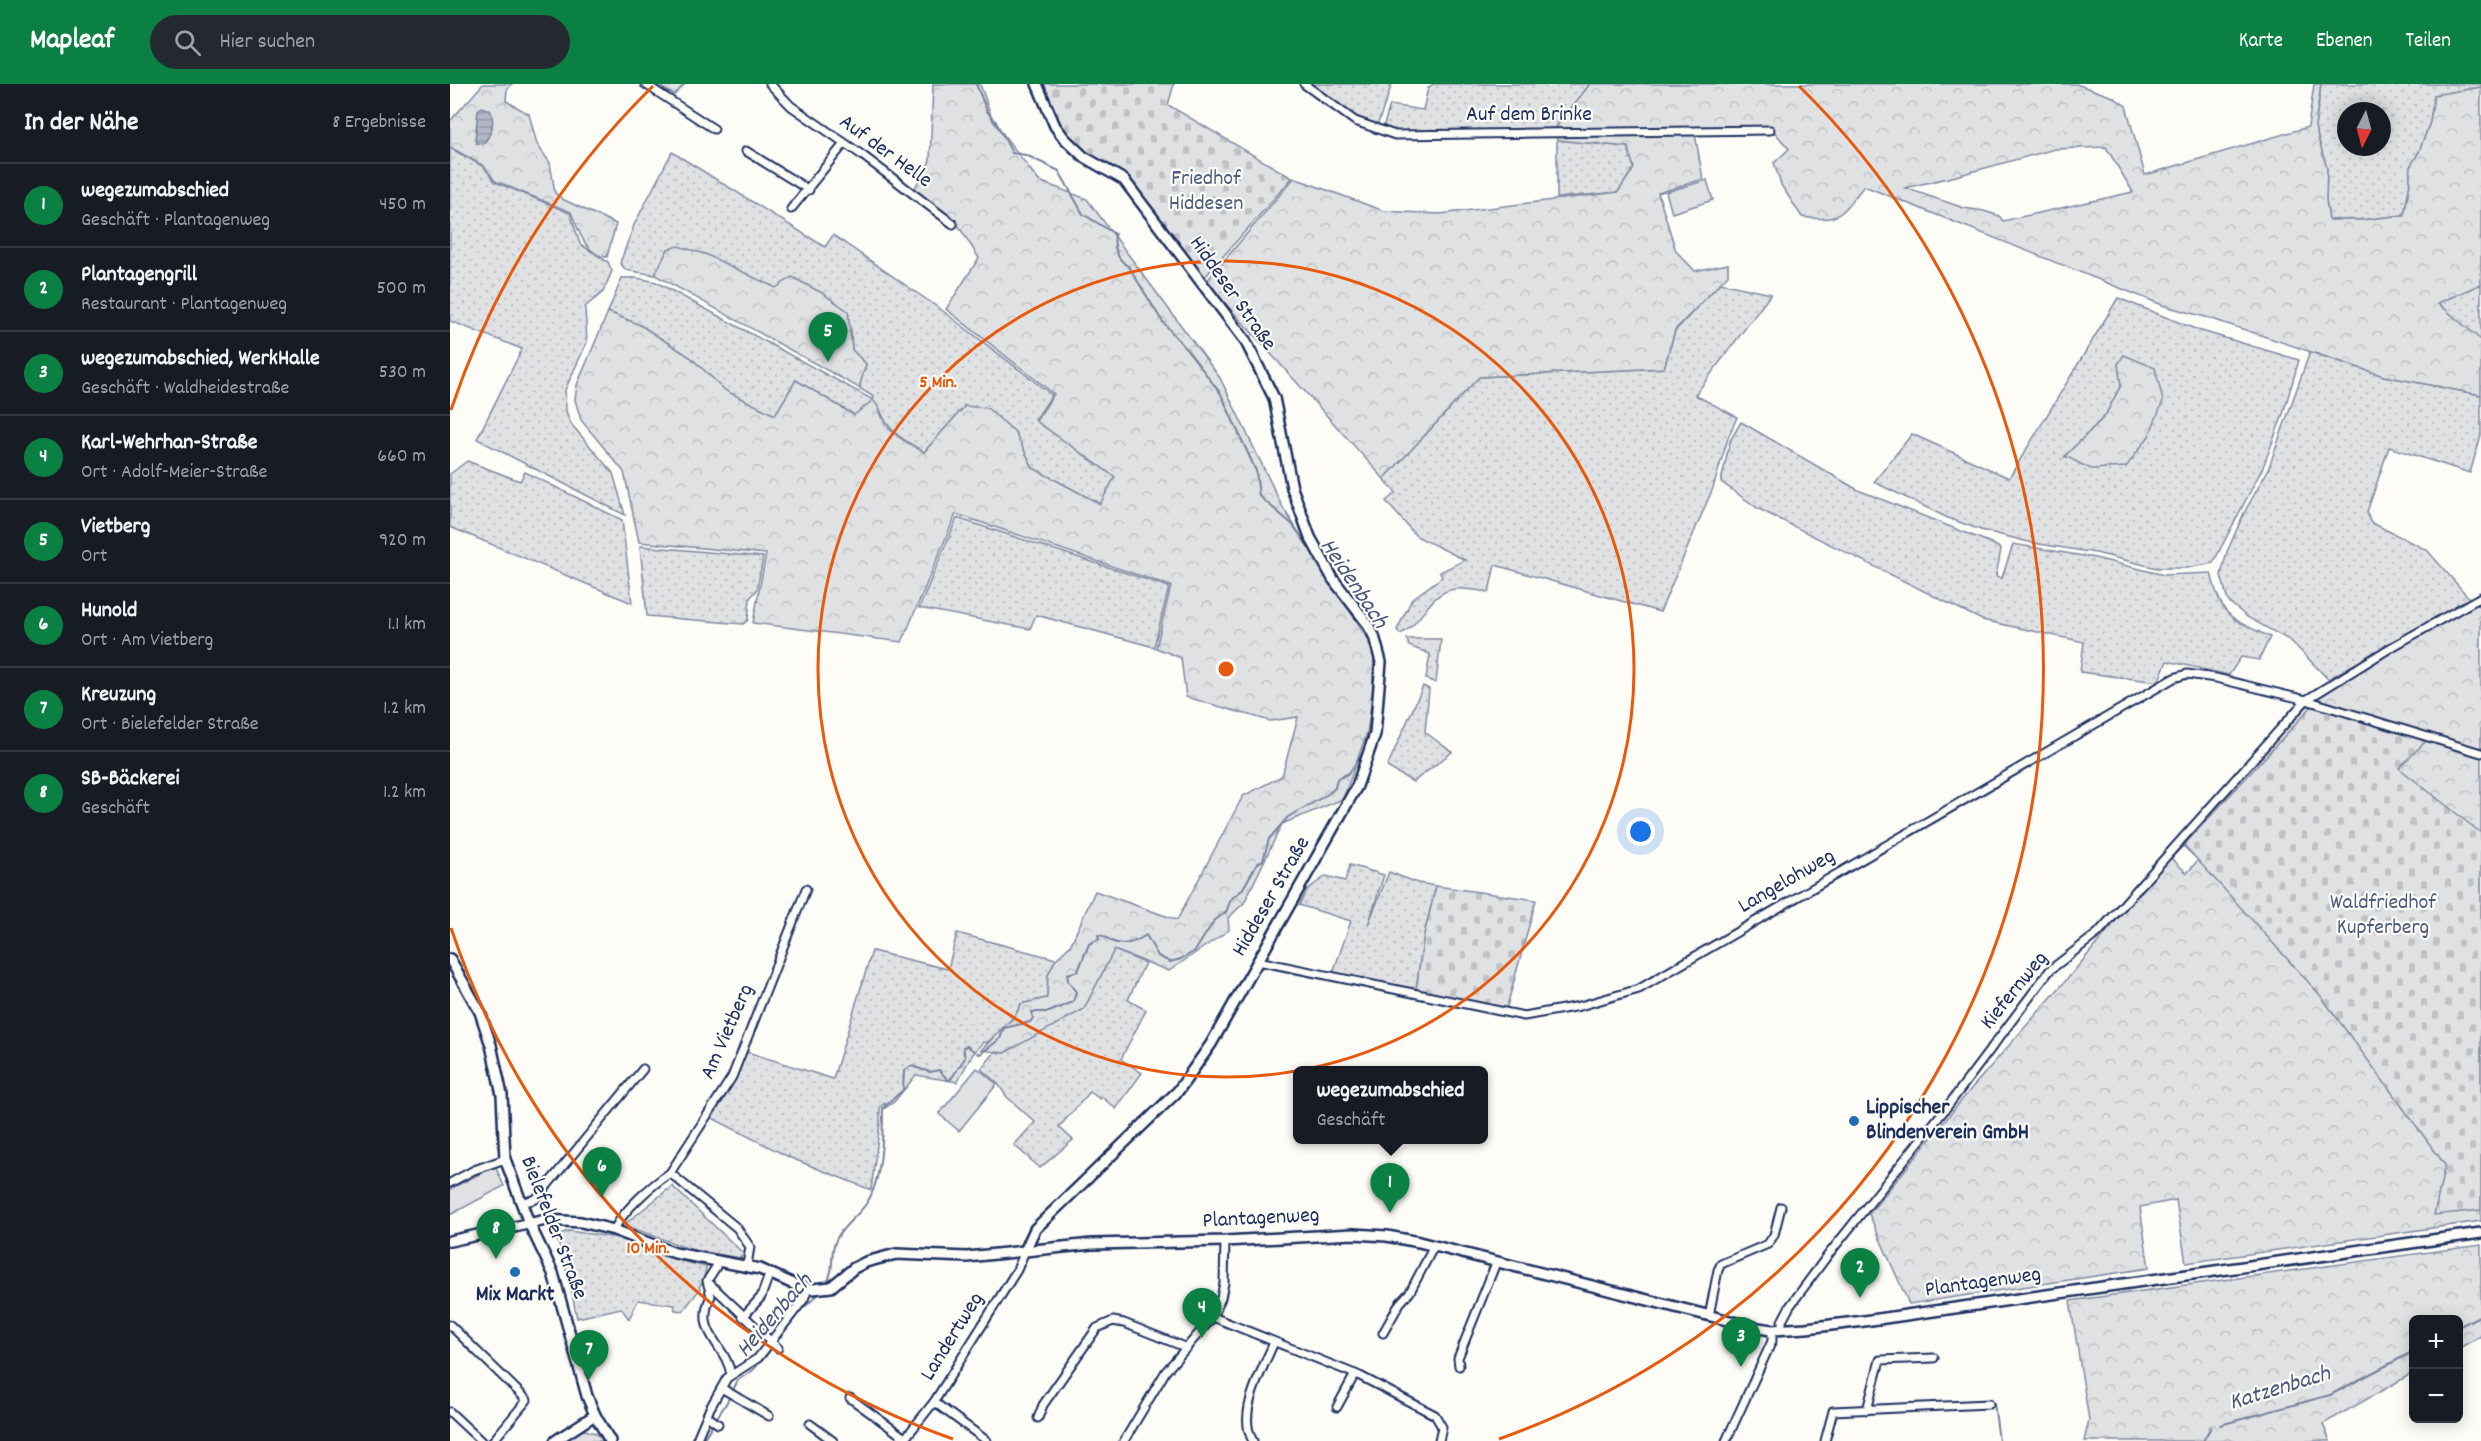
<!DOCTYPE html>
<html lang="de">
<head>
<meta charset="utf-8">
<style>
	body { margin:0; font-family:Dekko,sans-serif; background:#242831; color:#f1f3f6 }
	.controls { position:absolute; right:18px; bottom:18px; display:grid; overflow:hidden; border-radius:9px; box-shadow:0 3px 15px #0003 }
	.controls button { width:54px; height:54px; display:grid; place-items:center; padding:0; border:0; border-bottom:2px solid #363941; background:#171b24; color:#f1f3f6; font:30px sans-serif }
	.compass { position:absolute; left:1887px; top:18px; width:54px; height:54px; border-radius:50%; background:#171b24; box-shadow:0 3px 15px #0003; rotate:186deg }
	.you { position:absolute; left:1191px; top:748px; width:21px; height:21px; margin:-15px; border:4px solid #fff; border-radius:50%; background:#1a73e8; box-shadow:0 0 0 9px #1a73e833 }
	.badge { display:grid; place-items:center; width:39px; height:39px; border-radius:50%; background:#0b8043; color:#fff; font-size:20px; font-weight:700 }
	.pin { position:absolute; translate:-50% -50px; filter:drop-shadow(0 2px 3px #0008) }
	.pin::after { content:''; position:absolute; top:32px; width:21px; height:18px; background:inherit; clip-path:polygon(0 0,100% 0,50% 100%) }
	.popup { position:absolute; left:843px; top:982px; width:195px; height:78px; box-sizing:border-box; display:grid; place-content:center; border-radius:9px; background:#171b24; filter:drop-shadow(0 2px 4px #0005); font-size:20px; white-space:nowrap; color:#9ea1a6 }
	.popup b { font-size:22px; color:#f1f3f6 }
	.popup::after { content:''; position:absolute; left:50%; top:100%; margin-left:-12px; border:12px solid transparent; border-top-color:#171b24 }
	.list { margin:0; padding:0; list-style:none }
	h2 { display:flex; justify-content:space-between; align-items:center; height:78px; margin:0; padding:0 24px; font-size:26px }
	h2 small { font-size:20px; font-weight:400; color:#9ea1a6 }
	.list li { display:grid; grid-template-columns:39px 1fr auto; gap:18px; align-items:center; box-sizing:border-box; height:84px; padding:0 24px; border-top:2px solid #363941 }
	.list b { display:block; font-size:22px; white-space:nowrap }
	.list p { margin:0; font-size:20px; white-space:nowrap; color:#9ea1a6 }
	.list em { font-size:20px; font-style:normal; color:#9ea1a6 }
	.icon { flex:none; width:33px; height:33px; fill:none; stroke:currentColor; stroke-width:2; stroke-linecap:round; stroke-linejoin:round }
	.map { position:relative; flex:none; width:2031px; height:1357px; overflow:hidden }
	header { display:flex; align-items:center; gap:36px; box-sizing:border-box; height:84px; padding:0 30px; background:#0b8043; color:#fff }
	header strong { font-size:28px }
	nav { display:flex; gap:33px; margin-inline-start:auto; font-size:21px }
	.search { width:420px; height:54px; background:#242831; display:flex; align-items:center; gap:15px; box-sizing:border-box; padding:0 21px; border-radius:33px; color:#9ea1a6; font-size:22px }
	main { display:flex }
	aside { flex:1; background:#171b24 }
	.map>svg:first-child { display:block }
	.grass { fill:url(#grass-dots); stroke:#7e88a0; stroke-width:1.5; fill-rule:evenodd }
	.forest { fill:url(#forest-crowns); stroke:#7e88a0; stroke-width:1.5; fill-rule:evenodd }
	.cemetery { fill:url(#cemetery-stones); stroke:#7e88a0; stroke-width:1.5 }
	.park { fill:#e0e1e3; stroke:#7e88a0; stroke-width:1.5 }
	.water { fill:url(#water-rules); stroke:#76819c; stroke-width:1.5 }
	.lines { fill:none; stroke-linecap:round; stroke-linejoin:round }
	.stream { stroke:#76819c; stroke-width:2 }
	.street-casing { stroke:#1b2f5e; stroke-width:11 }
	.secondary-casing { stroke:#1b2f5e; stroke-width:14 }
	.street { stroke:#fdfcf7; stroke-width:7 }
	.secondary { stroke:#fdfcf7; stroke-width:9 }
	.ring { fill:none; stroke:#e8590c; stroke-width:3 }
	.poi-dot { fill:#1f6fb2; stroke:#fdfcf7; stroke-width:2 }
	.labels { text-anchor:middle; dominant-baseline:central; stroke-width:4.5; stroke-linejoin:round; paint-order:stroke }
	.street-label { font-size:22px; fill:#1b2f5e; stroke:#fdfcf7 }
	.park-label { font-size:22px; fill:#4c5c7f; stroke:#fdfcf7 }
	.poi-label { font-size:22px; font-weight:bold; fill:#1b2f5e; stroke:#fdfcf7; text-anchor:start }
	.water-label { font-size:24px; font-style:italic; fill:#49587d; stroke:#fdfcf7 }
	.centre { fill:#e8590c; stroke:#fdfcf7; stroke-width:3 }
	.ring-label { font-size:18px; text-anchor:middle; font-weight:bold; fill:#e8590c; stroke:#fdfcf7; stroke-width:4.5; stroke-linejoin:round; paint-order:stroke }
</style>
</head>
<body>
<header>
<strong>Mapleaf</strong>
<div class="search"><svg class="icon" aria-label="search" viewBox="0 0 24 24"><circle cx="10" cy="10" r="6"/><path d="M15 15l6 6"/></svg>Hier suchen</div>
<nav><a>Karte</a><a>Ebenen</a><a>Teilen</a></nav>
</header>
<main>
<aside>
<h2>In der Nähe<small>8 Ergebnisse</small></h2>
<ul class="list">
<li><span class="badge">1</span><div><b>wegezumabschied</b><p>Geschäft · Plantagenweg</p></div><em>450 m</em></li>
<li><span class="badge">2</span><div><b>Plantagengrill</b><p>Restaurant · Plantagenweg</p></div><em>500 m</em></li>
<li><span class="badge">3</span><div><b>wegezumabschied, WerkHalle</b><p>Geschäft · Waldheidestraße</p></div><em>530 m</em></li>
<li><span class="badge">4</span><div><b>Karl-Wehrhan-Straße</b><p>Ort · Adolf-Meier-Straße</p></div><em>660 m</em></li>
<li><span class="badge">5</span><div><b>Vietberg</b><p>Ort</p></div><em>920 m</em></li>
<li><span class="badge">6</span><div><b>Hunold</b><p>Ort · Am Vietberg</p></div><em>1.1 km</em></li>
<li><span class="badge">7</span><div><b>Kreuzung</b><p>Ort · Bielefelder Straße</p></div><em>1.2 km</em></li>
<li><span class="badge">8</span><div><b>SB-Bäckerei</b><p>Geschäft</p></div><em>1.2 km</em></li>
</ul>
</aside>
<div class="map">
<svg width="2031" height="1357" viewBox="0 0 2031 1357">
	<defs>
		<pattern id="grass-dots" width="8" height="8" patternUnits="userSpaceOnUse" patternTransform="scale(1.5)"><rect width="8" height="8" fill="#e0e1e3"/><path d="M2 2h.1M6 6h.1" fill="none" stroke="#c0c1c5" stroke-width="1.8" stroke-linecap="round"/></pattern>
		<pattern id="forest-crowns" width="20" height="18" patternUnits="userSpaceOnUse" patternTransform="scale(1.5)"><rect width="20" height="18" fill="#e0e1e3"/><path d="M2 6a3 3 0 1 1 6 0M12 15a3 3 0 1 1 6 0" fill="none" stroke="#c0c1c5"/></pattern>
		<pattern id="cemetery-stones" width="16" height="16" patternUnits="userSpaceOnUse" patternTransform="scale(1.5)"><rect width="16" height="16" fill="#e0e1e3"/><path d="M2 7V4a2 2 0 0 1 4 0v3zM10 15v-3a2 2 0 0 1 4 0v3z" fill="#c0c1c5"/></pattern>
		<pattern id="water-rules" width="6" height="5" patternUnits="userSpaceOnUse" patternTransform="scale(1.5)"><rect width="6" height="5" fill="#b3b8c5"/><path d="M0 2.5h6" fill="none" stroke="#9196a3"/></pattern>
	</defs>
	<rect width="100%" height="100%" fill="#fdfcf7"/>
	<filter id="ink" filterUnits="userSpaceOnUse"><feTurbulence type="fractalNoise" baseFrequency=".0167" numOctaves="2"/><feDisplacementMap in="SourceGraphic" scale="12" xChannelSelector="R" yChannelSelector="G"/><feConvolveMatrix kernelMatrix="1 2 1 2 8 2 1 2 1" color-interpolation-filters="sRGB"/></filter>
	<g filter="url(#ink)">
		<!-- grass -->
		<g class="grass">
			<path d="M206,0H235L224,11Z"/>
			<path d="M863,0H942L927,42L904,33Z"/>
			<path d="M983,0H1140L1104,46L950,49L933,44L940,21L973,26L978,4Z"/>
			<path d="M1871,0H2031V3L1984,12L1980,38L1969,68L1960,83V100L1954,131L1911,136H1879L1876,116L1877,85L1865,43ZM1896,27H1932V63H1896Z"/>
			<path d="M1107,56L1178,63L1184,84L1168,108L1107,114Z"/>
			<path d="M0,64L34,83L45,98L120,129L130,160L158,178L162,187L153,208L135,223L137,258L115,306L116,327L121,340L163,389L175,431L27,355L72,265L0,237Z"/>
			<path d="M222,68L375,163L383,151L493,227L602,311L585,336L665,393L650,420L583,384L565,348L515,322L474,368C451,355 438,348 429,323L404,331L346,296L325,331L276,307L240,273L190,241L158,228L172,194H187L206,198L423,316L424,313L409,304L416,280L402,266L401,246L326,204L218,165L205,191L176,186L170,179L184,141Z"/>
			<path d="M1270,199L1321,210L1245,311L1287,333L1278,354L1263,404L1210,528L1045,481L1039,508C1028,507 1015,504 1005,505C978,508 972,541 950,550L947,546L962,515L992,493L990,488L1015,476L966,452L936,417L946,409L934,395L1029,293L1214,284L1225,247Z"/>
			<path d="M2031,200V257L1988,219Z"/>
			<path d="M1668,214L1748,246L1849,276L1833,330L1813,383L1763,479L1737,484H1707L1646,469L1583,459L1531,446L1498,434L1424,398L1462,350L1559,394ZM1668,280L1699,352L1615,373L1655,332L1671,301Z"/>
			<path d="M1860,268L1934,292L2031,311V351L2020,389L1939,363L1917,428L1920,438L1977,466L2020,515L1878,595L1841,557L1797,533L1778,517L1771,491L1777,468L1794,429L1818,386Z"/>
			<path d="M1291,338L1408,406L1541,459L1551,465L1546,492L1552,494L1563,460L1645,474L1714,491L1761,489C1772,535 1780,534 1820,553L1809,576L1791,573L1779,591L1717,577L1708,598L1630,588L1634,558L1532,536L1309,425L1271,398L1280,357Z"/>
			<path d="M17,377L70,397L75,388L172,436L182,519L0,443V390Z"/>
			<path d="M507,434L719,503L704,563L586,531L580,545L469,524Z"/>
			<path d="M190,462L313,473L307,506L300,514L298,536L293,540L197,532Z"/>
			<path d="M957,555H991L986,599L976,595L980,570L959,562Z"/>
			<path d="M973,602L979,605L975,648L1002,668L963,698L937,683Z"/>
			<path d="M900,781L934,791L918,841L939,788L968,799L986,802L974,851L966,905L883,889L901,837L849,821L858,805L876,792L895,797Z"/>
			<path d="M507,849L606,875L598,891L597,914L571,920L565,932L537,959L533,958L523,970L507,998L466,991L444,1018L435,1024V1019L430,1023V1039L421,1106L341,1074L262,1034L282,1002L297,968L383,995L422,867L498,885Z"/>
			<path d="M664,866L695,879L678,916L696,926L671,975L692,989L666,1025L652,1013L650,1015L640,1008L609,1043L623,1056L590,1084L564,1061L585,1038L557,1013L548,1000L531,985L545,968L554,969L634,925Z"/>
			<path d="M222,1102L294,1170L290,1174L242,1166L174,1141Z"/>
			<path d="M119,1147L169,1154L216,1173L256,1183L254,1196L249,1203L250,1205L233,1227L225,1226L224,1221L188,1216L179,1235L171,1224L127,1234L119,1195L106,1151Z"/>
		</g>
		<!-- forest -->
		<g class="forest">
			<path d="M33,0H62L57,6L56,17L79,30L87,60L100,79L105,109L114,116L166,140L157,173C135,172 128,144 121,128L45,97L34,82L0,63V37Z"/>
			<path d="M483,0H530L543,37L589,97L637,115L770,294L833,424L924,564L922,635L893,715L832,740L794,819L778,834L779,846L719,887L664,866L634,925L554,969L531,966L565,932L571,920L597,914L598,891L606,875L620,862L645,807L727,836L793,712L832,692L848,633L820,637L736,613L731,574L706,564L721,502L506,430L452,558L303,539L316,470L189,458L174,388L131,336L125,316L127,301L158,228L190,241L240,273L276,307L325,331L346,296L404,331L423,316C430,323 430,329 434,338C441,351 462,361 474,368L515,322L537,324L565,348L583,384L650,420L665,393L586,337L604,310L496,225L529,174L506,138L464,105L480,77Z"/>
			<path d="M1140,0H1626L1663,13L1676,22L1695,91L1858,43L1864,0H1871L1865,43L1877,85L1876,116L1879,136H1911L1954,131L1960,100V83L1969,68L1980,38L1984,11L2031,3V200L1988,219L2031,256V311L1934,292L1759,234L1715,222L1414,102C1391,130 1391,139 1352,133L1331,101L1324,79L1339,65L1321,44L1104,46ZM1656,63L1683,108L1553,137L1549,132L1534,127L1514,124L1455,104L1506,92L1605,65Z"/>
			<path d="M1245,50L1253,95L1208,109L1226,167L1245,187L1278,180V191L1225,246L1214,284L1029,293L934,395L756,198L844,94L934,127L990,130L1168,108L1184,84L1178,63L1107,56L1106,52Z"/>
			<path d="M228,162L255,170L326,204L342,193L372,209L398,227L402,266L416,280L409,304L205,191L218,165Z"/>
			<path d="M1674,271L1705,284L1713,317L1699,352L1676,383L1641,385L1615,372L1655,332L1671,301L1668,280Z"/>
			<path d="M2026,521L2031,522V1137L1736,1179L1726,1116L1690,1123L1699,1184L1459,1220L1419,1130L1520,1006L1619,893L1760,724L1865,613L2007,529ZM1733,762L1748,776L1737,789L1721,774Z"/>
			<path d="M2031,1161V1252L2009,1264L2008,1236H1964L1963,1289L1873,1340L1880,1357H1634L1639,1336L1620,1217Z"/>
		</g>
		<!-- cemetery -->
		<g class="cemetery">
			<path d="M590,0H724L718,21L842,94L754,194L675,95L635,70L616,52Z"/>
			<path d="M1863,621L1977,656L1949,684L2031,749V1126L1984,1131L1995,1081L1870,911L1734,761Z"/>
			<path d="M986,802L1086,816L1056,926L966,905L974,851Z"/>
		</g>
		<!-- park -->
		<g class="park">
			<path d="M1257,96L1263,116L1222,129L1216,108Z"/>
			<path d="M527,984L547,1000L509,1047L489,1030Z"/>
			<path d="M45,1082L54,1102L0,1131V1105Z"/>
			<path d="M135,1346L145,1349L154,1357H112L124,1348Z"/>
		</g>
		<!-- water -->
		<path class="water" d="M31,23L40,26C46,37 41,52 33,60L26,59L25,56L28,26Z"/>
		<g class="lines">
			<!-- stream -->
			<g class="stream">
				<path d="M526,0L537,27L546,38L562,69L576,71L609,87L633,130L665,150C663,164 666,175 679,183L712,237L739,268L771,310L806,387L809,412L842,440L865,472"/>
				<path d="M527,969L530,970L550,955L554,944L580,938L583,934L582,928H599L623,918L626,908L618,897L617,890L628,887L639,860L649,855L648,851C654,851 655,853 661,857C673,863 686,858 696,851L708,872L720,878L731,875L745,867L764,837L776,828L781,815L792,806L807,780L813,776L819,755L838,733L878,710L885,704L887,695L899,689L915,666L925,595V573"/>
				<path d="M376,1201C386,1183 379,1169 386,1156C392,1142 407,1133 416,1120C432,1097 433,1052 433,1024L453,1006L454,987L461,982L480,988L489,986L498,996L501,995L515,974L513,963L517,962L524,967"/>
				<path d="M2008,1243L2031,1231"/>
				<path d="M1544,1319L1549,1357"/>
				<path d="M1770,1341L1880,1311L1964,1267"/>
				<path d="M252,1357L277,1318L288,1296L302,1287L315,1273L350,1227L371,1208"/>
				<path d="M1753,1357L1761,1343"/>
			</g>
			<!-- street casing -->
			<g class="street-casing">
				<g id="street">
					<path d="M195,0L264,45"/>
					<path d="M320,0L341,22L412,71L503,140"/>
					<path d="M854,0L905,37L945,51L1320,46"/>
					<path d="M296,67L359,106"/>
					<path d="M341,125L394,60"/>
					<path d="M808,877L1074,932L1130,922L1189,905L1724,594L1737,590L1766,594L1856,616L2031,669"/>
					<path d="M220,1089L287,1144L300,1163L297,1181"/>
					<path d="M0,1099L24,1086L55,1075"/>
					<path d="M71,1119L86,1115L193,985"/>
					<path d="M164,1146C173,1126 202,1101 220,1089L282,993L356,805"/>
					<path d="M267,1176L266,1183L257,1197L261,1212C243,1249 277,1261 281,1291"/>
					<path d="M259,1199L328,1264"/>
					<path d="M1259,1232L1268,1186L1271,1180L1318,1160L1324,1151L1331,1123"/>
					<path d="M293,1233L311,1213L320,1188"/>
					<path d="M763,1233L910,1292L985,1331L992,1343L989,1357"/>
					<path d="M0,1241L77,1316L43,1357"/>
					<path d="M1332,1245V1237L1340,1222L1378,1171L1500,1019L1600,886L1648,849L1856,616L1940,564L2031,513"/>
					<path d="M933,1249L950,1219L960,1208L984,1162"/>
					<path d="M1009,1282L1008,1274L1046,1179"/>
					<path d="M273,1305L319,1332"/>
					<path d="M400,1314L455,1354"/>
					<path d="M484,1318L537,1357"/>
					<path d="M887,1323L905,1290"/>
					<path d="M1417,1326L1430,1276L1484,1274"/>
					<path d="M0,1328L31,1357"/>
					<path d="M257,1332L268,1340"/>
					<path d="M588,1334L593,1321L647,1244L663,1237L674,1239L737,1264"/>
					<path d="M360,1340L383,1357"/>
					<path d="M246,1357L260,1324L277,1294L308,1274L354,1215L358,1205"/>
					<path d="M453,1357L484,1318L567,1186L575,1167"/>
					<path d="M674,1357L716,1287L763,1233L771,1214L774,1199L775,1157"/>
					<path d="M803,1357C786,1329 813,1286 824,1258"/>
					<path d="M1276,1357L1322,1257V1246"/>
					<path d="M1375,1357L1383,1327L1539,1320"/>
				</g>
			</g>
			<!-- secondary casing -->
			<g class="secondary-casing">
				<g id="secondary">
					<path d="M0,875L30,928L41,961L52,1011L55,1075L79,1139L103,1189L137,1312L145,1331L160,1357"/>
					<path d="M0,1157L96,1136L131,1138L164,1146L225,1169L310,1185L348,1202L363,1205L381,1203L404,1184L416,1178L446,1170L517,1173L642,1160L775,1157L903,1150L937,1152L969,1158L1308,1244L1322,1246L1356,1244L1414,1237L2031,1149"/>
					<path d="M575,1167L585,1145L728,1007L761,960L907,702L925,650L931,578L924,552L917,539L883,495L860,453L842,404L824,314L795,256L674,96L634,73L614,54L605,42L587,0"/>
					<path d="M105,1357L145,1331"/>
				</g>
			</g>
			<!-- street -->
			<use href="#street" class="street"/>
			<!-- secondary -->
			<use href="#secondary" class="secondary"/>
		</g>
	</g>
	<!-- distance rings -->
	<g class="ring">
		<circle cx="776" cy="585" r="408"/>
		<path d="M503 1355A817 817 0 0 1 1 844M1 326A817 817 0 0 1 203 2M1349 2A817 817 0 0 1 1049 1355"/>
	</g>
	<!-- markers -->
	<g class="poi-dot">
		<circle cx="1404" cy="1037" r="6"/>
		<circle cx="65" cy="1188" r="6"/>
	</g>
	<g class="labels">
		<!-- street labels -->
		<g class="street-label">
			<text x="1079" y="31">Auf dem Brinke</text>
			<text transform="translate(435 68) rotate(36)">Auf der Helle</text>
			<text transform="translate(782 210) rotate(55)">Hiddeser Straße</text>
			<text transform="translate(1337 798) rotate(-30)">Langelohweg</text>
			<text transform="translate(822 813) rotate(-60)">Hiddeser Straße</text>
			<text transform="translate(1565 907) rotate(-51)">Kiefernweg</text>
			<text transform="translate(278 948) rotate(-66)">Am Vietberg</text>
			<text transform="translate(811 1135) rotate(-3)">Plantagenweg</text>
			<text transform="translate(103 1144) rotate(69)">Bielefelder Straße</text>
			<text transform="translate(1533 1199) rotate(-8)">Plantagenweg</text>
			<text transform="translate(503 1253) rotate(-58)">Landertweg</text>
		</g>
		<!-- park labels -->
		<g class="park-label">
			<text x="756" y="95">Friedhof<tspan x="756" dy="25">Hiddesen</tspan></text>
			<text x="1933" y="819">Waldfriedhof<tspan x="1933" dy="25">Kupferberg</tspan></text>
		</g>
		<!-- poi labels -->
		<g class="poi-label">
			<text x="1416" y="1024">Lippischer<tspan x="1416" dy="25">Blindenverein GmbH</tspan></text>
			<text x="65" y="1211" text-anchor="middle">Mix Markt</text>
		</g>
		<!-- water labels -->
		<g class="water-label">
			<text transform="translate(903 500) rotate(56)">Heidenbach</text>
			<text transform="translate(325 1232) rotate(-49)">Heidenbach</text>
			<text transform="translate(1830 1305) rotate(-17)">Katzenbach</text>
		</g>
	</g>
	<circle cx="776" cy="585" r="9" class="centre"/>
	<g class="ring-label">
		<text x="488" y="303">5 Min.</text>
		<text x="198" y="1169">10 Min.</text>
	</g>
</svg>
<div class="controls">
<button>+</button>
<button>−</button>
</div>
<svg class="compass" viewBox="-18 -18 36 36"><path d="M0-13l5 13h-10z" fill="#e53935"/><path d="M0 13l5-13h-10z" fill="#9ea1a6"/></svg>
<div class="you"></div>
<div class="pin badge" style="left:940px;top:1129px">1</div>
<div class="popup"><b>wegezumabschied</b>Geschäft</div>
<div class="pin badge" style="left:1410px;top:1214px">2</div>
<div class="pin badge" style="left:1291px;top:1283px">3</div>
<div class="pin badge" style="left:752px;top:1254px">4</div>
<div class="pin badge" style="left:378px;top:278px">5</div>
<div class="pin badge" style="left:152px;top:1113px">6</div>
<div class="pin badge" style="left:139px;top:1296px">7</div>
<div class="pin badge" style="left:46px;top:1175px">8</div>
</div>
</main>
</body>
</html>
